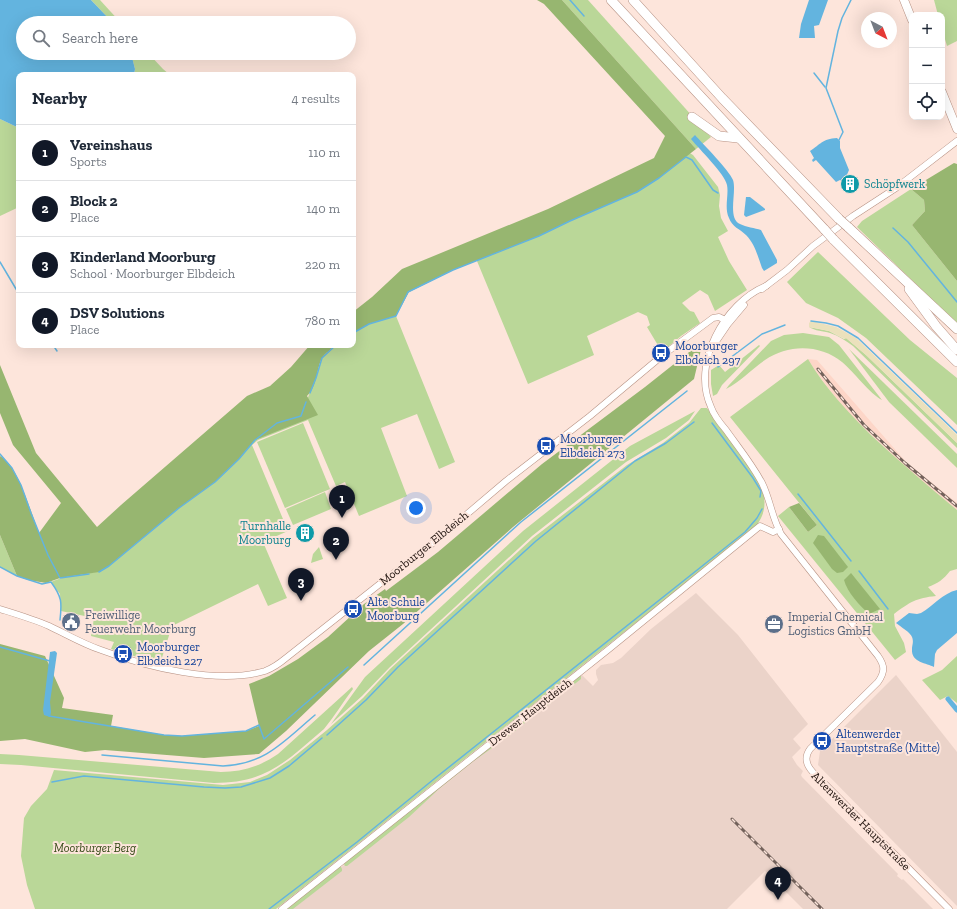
<!DOCTYPE html>
<html lang="en">
<head>
<meta charset="utf-8">
<style>
	body { margin:0; font-family:"Zilla Slab",serif; background:#f2f2f3; color:#1f2937 }
	.controls { position:absolute; right:12px; top:12px; display:grid; overflow:hidden; border-radius:8px; box-shadow:0 4px 16px #0002 }
	.controls button { width:36px; height:36px; display:grid; place-items:center; padding:0; border:0; border-bottom:1px solid #e0e1e3; background:#fff; color:#1f2937; font:20px sans-serif }
	.compass { position:absolute; left:861px; top:12px; width:36px; height:36px; border-radius:50%; background:#fff; box-shadow:0 4px 16px #0002; rotate:138deg }
	.you { position:absolute; left:416px; top:508px; width:14px; height:14px; margin:-10px; border:3px solid #fff; border-radius:50%; background:#1a73e8; box-shadow:0 0 0 6px #1a73e833 }
	.badge { display:grid; place-items:center; width:26px; height:26px; border-radius:50%; background:#111827; color:#fff; font-size:13px; font-weight:700 }
	.pin { position:absolute; translate:-50% -33px; filter:drop-shadow(0 1px 2px #0008) }
	.pin::after { content:''; position:absolute; top:21px; width:14px; height:12px; background:inherit; clip-path:polygon(0 0,100% 0,50% 100%) }
	.list { margin:0; padding:0; list-style:none }
	h2 { display:flex; justify-content:space-between; align-items:center; height:52px; margin:0; padding:0 16px; font-size:17px }
	h2 small { font-size:13px; font-weight:400; color:#747a83 }
	.list li { display:grid; grid-template-columns:26px 1fr auto; gap:12px; align-items:center; box-sizing:border-box; height:56px; padding:0 16px; border-top:1px solid #e0e1e3 }
	.list b { display:block; font-size:15px; white-space:nowrap }
	.list p { margin:0; font-size:13px; white-space:nowrap; color:#747a83 }
	.list em { font-size:13px; font-style:normal; color:#747a83 }
	.icon { flex:none; width:22px; height:22px; fill:none; stroke:currentColor; stroke-width:2; stroke-linecap:round; stroke-linejoin:round }
	.map { position:relative; flex:none; width:957px; height:909px; overflow:hidden }
	.search { position:absolute; background:#fff; box-shadow:0 4px 16px #0002; left:16px; top:16px; width:340px; height:44px; display:flex; align-items:center; gap:10px; box-sizing:border-box; padding:0 14px; border-radius:22px; color:#747a83; font-size:15px }
	.panel { position:absolute; background:#fff; box-shadow:0 4px 16px #0002; left:16px; top:72px; width:340px; height:276px; border-radius:8px }
	.map>svg:first-child { display:block }
	.built { fill:#fdd6c8 }
	.industrial { fill:#ebd3c9 }
	.green { fill:#bad798 }
	.forest { fill:#97b670 }
	.sand { fill:#ebe1bc }
	.water { fill:#63b4df }
	.lines { fill:none; stroke-linecap:round; stroke-linejoin:round }
	.stream { stroke:#63b4df; stroke-width:1.5 }
	.canal { stroke:#63b4df; stroke-width:5 }
	.minor-casing { stroke:#b79284; stroke-width:7 }
	.major-casing { stroke:#b79284; stroke-width:9 }
	.highway-casing { stroke:#b79284; stroke-width:10 }
	.minor { stroke:#fff; stroke-width:6 }
	.major { stroke:#fff; stroke-width:8 }
	.highway { stroke:#fff; stroke-width:9 }
	.rail-casing { stroke:#73625b; stroke-width:3 }
	.rail { stroke:#fde5db; stroke-width:1.5; stroke-dasharray:4.5; stroke-linecap:butt }
	.highway-bridge-casing { stroke:#b79284; stroke-width:10; stroke-linecap:butt }
	.highway-bridge { stroke:#fff; stroke-width:9 }
	.labels { text-anchor:middle; dominant-baseline:central; stroke-width:4; stroke-linejoin:round; paint-order:stroke }
	.culture-label { font-size:12px; fill:#0d838f; stroke:#fde5db; text-anchor:start }
	.transit-label { font-size:12px; fill:#164399; stroke:#fde5db; text-anchor:start }
	.street-label { font-size:12px; fill:#20130e; stroke:#fde5db }
	.service-label { font-size:12px; fill:#4e5e75; stroke:#fde5db; text-anchor:start }
	.park-label { font-size:12px; font-style:italic; fill:#344816; stroke:#fde5db }
</style>
</head>
<body>
<div class="map">
<svg width="957" height="909" viewBox="0 0 957 909">
	<rect width="100%" height="100%" fill="#fde5db"/>
	<!-- built -->
	<path class="built" d="M808,359L817,360L906,462L957,503V510L903,465L845,410L816,372Z"/>
	<!-- industrial -->
	<g class="industrial">
		<path d="M696,593L738,635L808,724L793,739L801,748L792,757L797,765L803,771L801,775L802,777L898,874L897,876L902,880L903,879L933,909H803L765,871L727,909H289L582,675L593,686L598,680L596,674V670L601,665L613,663L621,658L651,629Z"/>
		<path d="M896,675L957,752V906L818,765L820,751Z"/>
	</g>
	<!-- green -->
	<g class="green">
		<path d="M91,0H100L121,23H113Z"/>
		<path d="M562,0H588L711,137L696,149Z"/>
		<path d="M934,0H957V41L947,46L942,29V15H938Z"/>
		<path d="M131,53H148L163,69L170,75H134L135,69Z"/>
		<path d="M0,119L19,128V207L0,216Z"/>
		<path d="M688,152L693,155L718,187L720,195L719,206L721,218L728,231L718,237L729,261L747,290L715,311L708,295L700,290L682,303L690,311L694,312L700,323L681,336L662,352L647,327L650,325L647,316L638,312L587,336L594,355L528,384L472,249Z"/>
		<path d="M911,189L924,200L925,211L912,225L957,281V324L857,227L862,221Z"/>
		<path d="M818,252L910,340L957,378V425L866,338L838,318L806,303L787,282Z"/>
		<path d="M396,316L455,462L439,469L417,414L381,428L407,496L359,516L345,482L336,486L308,420L258,440L252,445L288,531L263,542L287,598L268,606L258,584L172,626L160,664L111,649L114,642L91,636L94,618L61,611L60,594L51,582C70,573 91,577 109,566L179,508L215,482L239,459L255,440L306,402L316,378L322,358L336,345H353V333L369,324Z"/>
		<path d="M809,327L829,331L844,339L846,338L866,355L957,443V448L853,346C846,341 839,336 830,333C823,331 815,331 809,327Z"/>
		<path d="M803,333L829,337L839,345L882,400C870,394 854,372 842,362C820,344 788,344 765,360C752,369 740,382 726,389L729,385L771,341L784,335Z"/>
		<path d="M759,345L760,346L722,385L717,394L713,396L711,384V370L719,365L725,372Z"/>
		<path d="M849,349L957,454V468L889,402Z"/>
		<path d="M808,359C825,388 848,412 872,436C900,462 928,486 957,510V569L950,571C944,579 937,584 928,587L936,596C916,598 910,602 894,614L895,626L904,643L906,652L895,660L778,516L789,507L808,532L817,525L730,417Z"/>
		<path d="M701,408H707L761,483C766,502 767,511 755,528L276,909H35L27,885L21,856L24,818L31,806L47,789L54,770L223,785L250,782L267,775L290,760L327,730L363,698L390,669L533,538L627,465L663,443L689,423Z"/>
		<path d="M695,411L689,420L666,438L626,462L532,536L390,667L362,696L331,724L365,677L523,531L630,446Z"/>
		<path d="M303,423L330,489L285,508L257,442Z"/>
		<path d="M325,492L331,509L293,525L286,509Z"/>
		<path d="M0,535L17,576L0,567Z"/>
		<path d="M319,547L323,559L311,563L313,554Z"/>
		<path d="M957,656V703L948,696L940,700L922,680L942,670Z"/>
		<path d="M581,673V679L507,737L474,761L439,789L409,817L347,866H345L343,862Z"/>
		<path d="M352,687L353,689C343,702 334,717 324,729C317,735 310,741 303,747C274,772 253,783 214,783L21,765L0,764V754L19,755L221,772C242,772 261,766 278,754Z"/>
		<path d="M340,865L342,869V871L293,909H284Z"/>
	</g>
	<!-- forest -->
	<g class="forest">
		<path d="M537,0H562L696,149L659,178L637,192L570,221L539,236L453,270L409,292L396,316L369,324L353,333V312L372,297L402,269L548,209L654,158L665,136L544,4Z"/>
		<path d="M954,163L957,164V281L912,225L925,211L924,200L911,189Z"/>
		<path d="M703,341L694,379L513,527L403,624L369,651L286,731L259,754L204,758L105,750L85,752L25,739L0,741V644L45,656L64,698L62,708L113,715L111,726L164,735L182,736L246,731L259,726L249,684L269,676L298,659L328,637L364,604L385,589L386,591L438,552L542,464L645,387Z"/>
		<path d="M310,345H336C332,349 325,353 322,358C316,370 318,385 307,396L318,415L255,440L239,459L215,482L179,508L109,566L99,572L60,578L46,583L28,580L17,576L0,535V456C18,465 31,513 39,533L61,503L13,445L0,413V365L36,453L97,527L121,505L247,396L270,386L291,367Z"/>
		<path d="M799,503L817,525L808,532L789,507Z"/>
		<path d="M818,535L824,536L848,567L843,572L837,573L832,569L813,543Z"/>
		<path d="M851,573L880,609L869,614C860,606 847,592 844,580Z"/>
	</g>
	<!-- sand -->
	<path class="sand" d="M811,321L836,327L856,338L957,435V443L866,355L846,338L845,339L829,331L809,327V323Z"/>
	<!-- water -->
	<g class="water">
		<path d="M0,0H91L113,23H23V53H131L135,69L134,75H19V128L0,119Z"/>
		<path d="M809,0H828L819,25L814,26L815,38H799L801,24Z"/>
		<path d="M695,135C703,144 729,170 733,180C737,192 727,218 740,224C746,227 755,228 761,230L777,260V263L764,271L762,268C758,257 755,244 746,235C740,229 732,227 729,218C724,208 729,195 727,185C725,174 699,149 691,139Z"/>
		<path d="M837,138L840,141V148L849,170L846,177L849,181L846,184L840,180L836,182L816,160L813,162L812,160L814,158L810,151C821,144 822,139 837,138Z"/>
		<path d="M746,197H750L764,208L765,209V210L746,217L744,215Z"/>
		<path d="M957,590V633L937,650L935,654L934,667C927,663 911,663 912,649C912,645 914,642 912,637C911,633 901,627 896,623L909,613L917,614L921,613C933,606 943,593 957,590Z"/>
		<path d="M55,651L57,653L50,702L51,712L50,717L44,715L43,710L50,652Z"/>
	</g>
	<g class="lines">
		<!-- stream -->
		<g class="stream">
			<path d="M570,0L584,16"/>
			<path d="M814,73L825,87"/>
			<path d="M839,140L843,132L826,88L838,31L842,18L851,0"/>
			<path d="M893,228L908,242L957,302"/>
			<path d="M0,262L19,294"/>
			<path d="M811,321L826,323L838,326L858,338L957,433"/>
			<path d="M353,333L369,324L396,316L408,292L453,270L539,236L570,221L637,192L659,178L686,157L692,160L713,190L718,193"/>
			<path d="M53,345L57,351"/>
			<path d="M718,367L762,334L785,325"/>
			<path d="M310,393L316,378L322,358L336,345"/>
			<path d="M712,423L753,478L761,491L760,497"/>
			<path d="M0,454L12,468L21,485L31,513L48,555L60,578L89,574"/>
			<path d="M798,494L851,561"/>
			<path d="M0,567L17,576L42,584L51,582C62,597 62,602 60,620"/>
			<path d="M859,571L888,609"/>
			<path d="M99,572L109,566L179,508L215,482L239,459L255,440L277,423L301,416L306,402"/>
			<path d="M0,647L50,661"/>
			<path d="M364,665L521,522L687,391"/>
			<path d="M49,716L164,735L182,736L246,731L259,725L264,739L348,667"/>
			<path d="M327,735L366,700L398,667L536,541L635,461L666,443L694,422"/>
			<path d="M102,755L223,766C266,764 284,741 315,715"/>
			<path d="M52,782L84,776L204,787L225,788L241,787L270,778L289,766L322,738"/>
			<path d="M269,909L357,842L434,779L745,532L757,518L762,509"/>
		</g>
		<!-- canal -->
		<path class="canal" d="M948,699L957,710"/>
		<!-- minor casing -->
		<g class="minor-casing">
			<g id="minor">
				<path d="M766,286C724,303 691,364 711,407C714,416 720,423 726,430C738,447 752,464 762,483C770,499 772,518 781,534L878,656C885,666 885,672 878,682L810,749C799,764 816,775 826,785L949,909"/>
				<path d="M762,289L787,270L813,246L853,216L896,188L957,141"/>
				<path d="M713,346L728,324L744,305"/>
				<path d="M0,609C16,614 33,619 49,626C66,634 83,644 101,650C146,667 219,685 265,671C273,668 280,663 286,658L386,579L427,548L506,481L590,416L663,355L713,318L719,317L725,320"/>
				<path d="M282,909L609,649L760,526L773,532L779,529"/>
			</g>
		</g>
		<!-- major casing -->
		<g class="major-casing">
			<g id="major">
				<path d="M904,0L912,20"/>
				<path d="M942,92L957,129"/>
			</g>
		</g>
		<!-- highway casing -->
		<g class="highway-casing">
			<g id="highway">
				<path d="M611,0L825,230"/>
				<path d="M633,0L722,98L839,219"/>
				<path d="M692,117L719,136L738,138"/>
				<path d="M848,227L957,329"/>
				<path d="M833,239L957,362"/>
				<path d="M909,289L936,326L957,350"/>
			</g>
		</g>
		<!-- minor -->
		<use href="#minor" class="minor"/>
		<!-- major -->
		<use href="#major" class="major"/>
		<!-- highway -->
		<use href="#highway" class="highway"/>
		<!-- rail casing -->
		<g class="rail-casing">
			<g id="rail">
				<path d="M818,369L864,425L905,463L957,506"/>
				<path d="M732,819L822,909"/>
			</g>
		</g>
		<!-- rail -->
		<use href="#rail" class="rail"/>
		<!-- highway-bridge casing -->
		<g class="highway-bridge-casing">
			<g id="highway-bridge">
				<path d="M839,219L848,227"/>
				<path d="M825,230L833,239"/>
			</g>
		</g>
		<!-- highway-bridge -->
		<use href="#highway-bridge" class="highway-bridge"/>
	</g>
	<!-- icons -->
	<defs>
		<g id="building-disc" transform="scale(1)"><circle r="9.5" fill="#0f9aa8" stroke="#fde5db"/><path d="M-4-6H4V6H1V3H-1V6H-4ZM-2.5-4.3h1.7v1.8h-1.7ZM.8-4.3h1.7v1.8H.8ZM-2.5-1h1.7V.8h-1.7ZM.8-1h1.7V.8H.8Z" fill="#fff"/></g>
		<g id="bus-disc" transform="scale(1)"><circle r="9.5" fill="#1a4fb4" stroke="#fde5db"/><path d="M-5-6H5V4H4V6H2V4H-2V6H-4V4H-5ZM-3.5-4V0h7V-4ZM-3.5 1.2v1.5H-2V1.2ZM2 1.2v1.5H3.5V1.2Z" fill="#fff"/></g>
		<g id="civic-disc" transform="scale(1)"><circle r="9.5" fill="#5c6f8a" stroke="#fde5db"/><path d="M-.6-6.5H3V-4.5H.6V-3L4-1V1h2V6H-6V1h2V-1L-.6-3ZM-1.2 2.5V6h2.4V2.5Z" fill="#fff"/></g>
		<g id="office-disc" transform="scale(1)"><circle r="9.5" fill="#5c6f8a" stroke="#fde5db"/><path d="M-6-3h4V-5.5h4V-3h4V5H-6ZM-1-4.5V-3h2v-1.5ZM-6 0V1H6V0Z" fill="#fff"/></g>
	</defs>
	<g fill-rule="evenodd">
		<use href="#building-disc" x="850" y="184"/>
		<use href="#bus-disc" x="661" y="353"/>
		<use href="#bus-disc" x="546" y="446"/>
		<use href="#building-disc" x="305" y="533"/>
		<use href="#bus-disc" x="353" y="609"/>
		<use href="#civic-disc" x="71" y="622"/>
		<use href="#office-disc" x="774" y="624"/>
		<use href="#bus-disc" x="123" y="654"/>
		<use href="#bus-disc" x="822" y="741"/>
	</g>
	<g class="labels">
		<!-- culture labels -->
		<g class="culture-label">
			<text x="864" y="184">Schöpfwerk</text>
			<text x="291" y="526" text-anchor="end">Turnhalle<tspan x="291" dy="14">Moorburg</tspan></text>
		</g>
		<!-- transit labels -->
		<g class="transit-label">
			<text x="675" y="346">Moorburger<tspan x="675" dy="14">Elbdeich 297</tspan></text>
			<text x="560" y="439">Moorburger<tspan x="560" dy="14">Elbdeich 273</tspan></text>
			<text x="367" y="602">Alte Schule<tspan x="367" dy="14">Moorburg</tspan></text>
			<text x="137" y="647">Moorburger<tspan x="137" dy="14">Elbdeich 227</tspan></text>
			<text x="836" y="734">Altenwerder<tspan x="836" dy="14">Hauptstraße (Mitte)</tspan></text>
		</g>
		<!-- street labels -->
		<g class="street-label">
			<text transform="translate(424 548) rotate(-39)">Moorburger Elbdeich</text>
			<text transform="translate(530 712) rotate(-38)">Drewer Hauptdeich</text>
			<text transform="translate(861 821) rotate(45)">Altenwerder Hauptstraße</text>
		</g>
		<!-- service labels -->
		<g class="service-label">
			<text x="85" y="615">Freiwillige<tspan x="85" dy="14">Feuerwehr Moorburg</tspan></text>
			<text x="788" y="617">Imperial Chemical<tspan x="788" dy="14">Logistics GmbH</tspan></text>
		</g>
		<!-- park labels -->
		<g class="park-label">
			<text x="95" y="848">Moorburger Berg</text>
		</g>
	</g>
</svg>
<div class="controls">
<button>+</button>
<button>−</button>
<button><svg class="icon" aria-label="locate" viewBox="0 0 24 24"><circle cx="12" cy="12" r="6"/><path d="M12 2v4M12 18v4M2 12h4M18 12h4"/></svg></button>
</div>
<svg class="compass" viewBox="-18 -18 36 36"><path d="M0-13l5 13h-10z" fill="#e53935"/><path d="M0 13l5-13h-10z" fill="#747a83"/></svg>
<div class="you"></div>
<div class="pin badge" style="left:342px;top:518px">1</div>
<div class="pin badge" style="left:336px;top:560px">2</div>
<div class="pin badge" style="left:301px;top:601px">3</div>
<div class="pin badge" style="left:778px;top:900px">4</div>
<div class="search"><svg class="icon" aria-label="search" viewBox="0 0 24 24"><circle cx="10" cy="10" r="6"/><path d="M15 15l6 6"/></svg>Search here</div>
<section class="panel">
<h2>Nearby<small>4 results</small></h2>
<ul class="list">
<li><span class="badge">1</span><div><b>Vereinshaus</b><p>Sports</p></div><em>110 m</em></li>
<li><span class="badge">2</span><div><b>Block 2</b><p>Place</p></div><em>140 m</em></li>
<li><span class="badge">3</span><div><b>Kinderland Moorburg</b><p>School · Moorburger Elbdeich</p></div><em>220 m</em></li>
<li><span class="badge">4</span><div><b>DSV Solutions</b><p>Place</p></div><em>780 m</em></li>
</ul>
</section>
</div>
</body>
</html>
